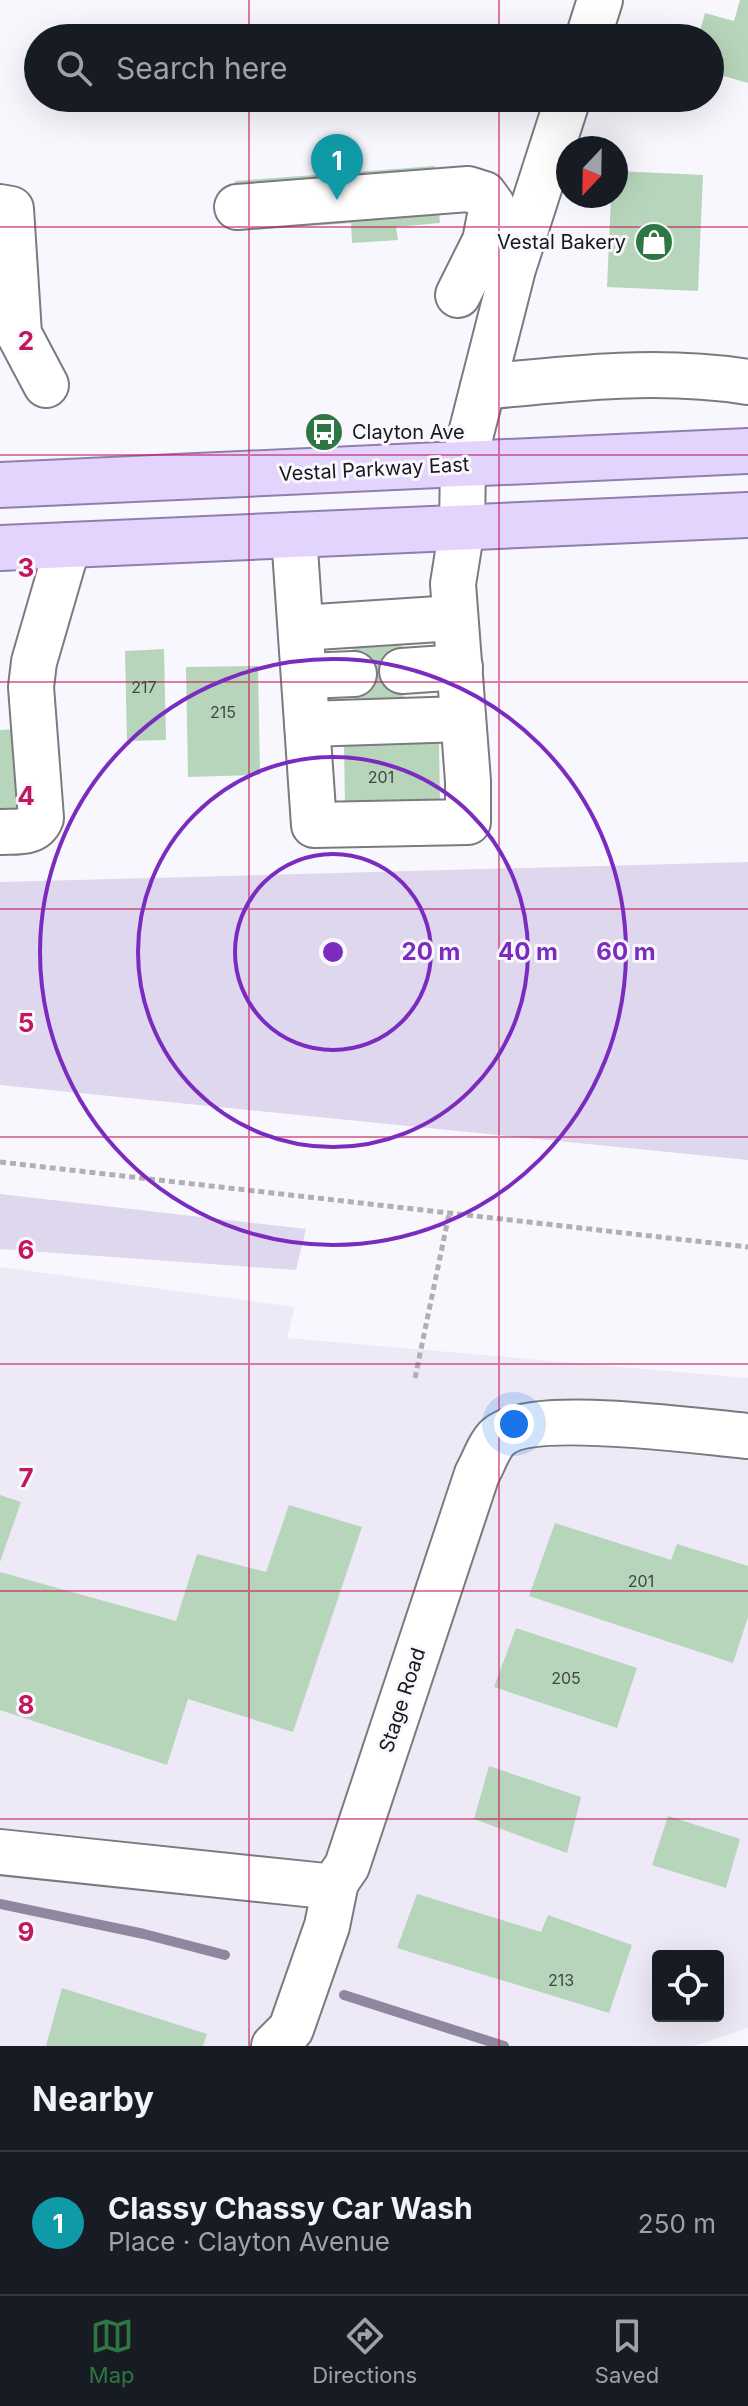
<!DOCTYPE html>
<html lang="en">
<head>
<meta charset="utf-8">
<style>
	body { margin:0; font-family:Inter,sans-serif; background:#20242c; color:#f1f3f6 }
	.controls { position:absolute; right:24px; bottom:24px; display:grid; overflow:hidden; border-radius:8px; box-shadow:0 8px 32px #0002 }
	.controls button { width:72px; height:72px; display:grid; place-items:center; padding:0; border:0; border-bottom:2px solid #363941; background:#171b24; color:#f1f3f6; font:40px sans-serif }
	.compass { position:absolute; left:556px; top:136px; width:72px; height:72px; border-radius:50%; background:#171b24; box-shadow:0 8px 32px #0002; rotate:202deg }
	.you { position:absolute; left:514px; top:1424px; width:28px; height:28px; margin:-20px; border:6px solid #fff; border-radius:50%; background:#1a73e8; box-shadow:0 0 0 12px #1a73e833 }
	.badge { display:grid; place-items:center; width:52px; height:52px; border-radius:50%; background:#2e7642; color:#fff; font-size:26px; font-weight:700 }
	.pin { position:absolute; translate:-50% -66px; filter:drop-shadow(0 2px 4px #0008) }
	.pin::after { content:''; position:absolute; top:42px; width:28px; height:24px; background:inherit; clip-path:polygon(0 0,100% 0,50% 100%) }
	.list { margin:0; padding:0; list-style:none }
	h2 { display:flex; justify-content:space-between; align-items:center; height:104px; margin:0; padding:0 32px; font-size:34px }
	h2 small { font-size:26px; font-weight:400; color:#9ea1a6 }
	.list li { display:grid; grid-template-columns:52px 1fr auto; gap:24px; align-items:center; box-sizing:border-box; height:144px; padding:0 32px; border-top:2px solid #363941 }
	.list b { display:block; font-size:30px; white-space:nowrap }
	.list p { margin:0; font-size:26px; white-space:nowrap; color:#9ea1a6 }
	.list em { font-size:26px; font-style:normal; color:#9ea1a6 }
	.icon { flex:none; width:44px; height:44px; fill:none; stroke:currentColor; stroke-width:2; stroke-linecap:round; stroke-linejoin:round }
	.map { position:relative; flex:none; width:748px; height:2046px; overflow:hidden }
	.search { position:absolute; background:#171b24; box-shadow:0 8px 32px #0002; left:24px; right:24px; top:24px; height:88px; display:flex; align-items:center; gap:20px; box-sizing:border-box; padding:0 28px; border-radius:44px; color:#9ea1a6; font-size:30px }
	.sheet { height:248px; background:#171b24 }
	nav { display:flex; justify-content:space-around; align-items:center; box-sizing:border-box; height:112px; border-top:2px solid #363941; background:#171b24; font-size:22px; color:#9ea1a6 }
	nav a { display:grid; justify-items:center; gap:4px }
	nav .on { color:#2e7642 }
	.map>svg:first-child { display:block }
	.built { fill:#ede9f6; fill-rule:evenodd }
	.green { fill:#ded7ee }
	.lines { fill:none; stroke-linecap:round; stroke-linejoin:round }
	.stream { stroke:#8f879f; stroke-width:10 }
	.building { fill:#b6d5bb }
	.minor-casing { stroke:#7c7a7f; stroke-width:48 }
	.major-casing { stroke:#907fae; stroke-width:48 }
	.path { stroke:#b1afb5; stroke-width:5; stroke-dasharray:6 4; stroke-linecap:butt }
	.minor { stroke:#fff; stroke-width:44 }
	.major { stroke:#e3d4fe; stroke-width:44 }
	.grid { fill:none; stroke:#c2185b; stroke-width:2; stroke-opacity:0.55 }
	.ring { fill:none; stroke:#7b2cbf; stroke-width:4 }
	.labels { text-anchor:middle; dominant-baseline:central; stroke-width:6; stroke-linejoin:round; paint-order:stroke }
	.number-label { font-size:16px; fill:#404742 }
	.poi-label { font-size:20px; fill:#18181a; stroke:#f9f7fe; text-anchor:end }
	.street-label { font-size:20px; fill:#18181a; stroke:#f9f7fe }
	.grid-label { font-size:26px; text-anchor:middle; font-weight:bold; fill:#c2185b; stroke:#f9f7fe; stroke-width:6; stroke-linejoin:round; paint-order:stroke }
	.centre { fill:#7b2cbf; stroke:#f9f7fe; stroke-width:4 }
	.ring-label { font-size:24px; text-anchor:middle; font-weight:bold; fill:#7b2cbf; stroke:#f9f7fe; stroke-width:6; stroke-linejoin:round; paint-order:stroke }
</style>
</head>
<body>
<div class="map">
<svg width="748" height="2046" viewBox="0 0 748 2046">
	<rect width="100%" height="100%" fill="#f9f7fe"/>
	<!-- built -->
	<path class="built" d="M0,1267L295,1307L287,1338L748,1378V2028L694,2046H0ZM658,1956H718V2016H658Z"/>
	<!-- green -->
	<g class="green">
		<path d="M748,862V1160L0,1085V882Z"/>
		<path d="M0,1194L306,1229L296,1270L0,1249Z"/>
	</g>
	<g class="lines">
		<!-- stream -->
		<g class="stream">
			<path d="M0,1904L144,1934L225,1955"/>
			<path d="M344,1995L504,2046"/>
		</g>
	</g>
	<!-- building -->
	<g class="building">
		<path d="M740,0H748V83L710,72V38H698L705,13L734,21Z"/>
		<path d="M435,166L440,223L396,227L398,240L352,243L351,223L239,231L235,181Z"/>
		<path d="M616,171L703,175L698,291L607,287L611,196H616Z"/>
		<path d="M401,633L404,711L356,713L352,635Z"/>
		<path d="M164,649L166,740L127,741L125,651Z"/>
		<path d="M258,666L260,775L188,777L186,667Z"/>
		<path d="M19,729L23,810L0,811V730Z"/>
		<path d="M439,743L440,805L345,806L344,745Z"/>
		<path d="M0,1495L21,1502L0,1562Z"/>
		<path d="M289,1505L362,1527L293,1732L188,1699L167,1765L0,1710V1572L176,1621L197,1554L266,1572Z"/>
		<path d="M555,1523L671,1560L677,1544L748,1566V1617L733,1663L529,1596Z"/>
		<path d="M516,1628L637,1668L617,1728L494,1687Z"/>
		<path d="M489,1766L581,1797L567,1853L474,1819Z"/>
		<path d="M668,1816L740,1839L726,1888L652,1865Z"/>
		<path d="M417,1894L541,1932L548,1915L632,1945L609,2013L397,1948Z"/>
		<path d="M62,1988L207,2034L203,2046H46Z"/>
	</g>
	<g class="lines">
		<!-- minor casing -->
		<g class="minor-casing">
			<g id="minor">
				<path d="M588,38L600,0"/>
				<path d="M0,207L11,209L19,334L46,385"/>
				<path d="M237,207L468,189L484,194L492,205L485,241L458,295"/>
				<path d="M483,387C571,378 660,368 748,382"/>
				<path d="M294,535L314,825L468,822V781L453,584L462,527L463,465L513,269L568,98"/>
				<path d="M301,628L454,618"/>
				<path d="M402,671L460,667"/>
				<path d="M305,676L354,674"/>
				<path d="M307,724L463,719"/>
				<path d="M0,832C16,831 34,835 41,818L31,687L34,662L68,545"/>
				<path d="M0,1852L325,1886L336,1882L347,1866L477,1474C483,1464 489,1445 498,1437C532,1407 700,1432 748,1436"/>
				<path d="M274,2046L291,2029L327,1926L336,1882"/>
			</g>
		</g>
		<!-- major casing -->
		<g class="major-casing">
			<g id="major">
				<path d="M0,485L748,451"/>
				<path d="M0,548L748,515"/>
			</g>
		</g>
		<!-- path -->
		<g class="path">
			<path d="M0,1162L748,1247"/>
			<path d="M415,1378L449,1214"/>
		</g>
		<!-- minor -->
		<use href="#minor" class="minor"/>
		<!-- major -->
		<use href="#major" class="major"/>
	</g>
	<!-- grid -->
	<path class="grid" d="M249,0V38M499,0V38M249,98V2046M499,98V2046M0,227H748M0,455H748M0,682H748M0,909H748M0,1137H748M0,1364H748M0,1591H748M0,1819H748"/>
	<!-- distance rings -->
	<g class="ring">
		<circle cx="333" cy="952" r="98"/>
		<circle cx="333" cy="952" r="195"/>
		<circle cx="333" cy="952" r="293"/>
	</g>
	<!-- icons -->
	<defs>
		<g id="shop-disc" transform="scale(2)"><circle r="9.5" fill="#2e7642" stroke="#f9f7fe"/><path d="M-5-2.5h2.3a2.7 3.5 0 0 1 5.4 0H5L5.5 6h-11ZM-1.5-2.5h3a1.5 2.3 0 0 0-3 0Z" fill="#fff"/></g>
		<g id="bus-disc" transform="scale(2)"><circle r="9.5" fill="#2e7642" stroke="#f9f7fe"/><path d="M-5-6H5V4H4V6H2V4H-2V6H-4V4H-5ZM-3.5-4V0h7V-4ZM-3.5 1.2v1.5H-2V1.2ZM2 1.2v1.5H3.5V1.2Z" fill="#fff"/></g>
	</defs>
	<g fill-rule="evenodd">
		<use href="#shop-disc" x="654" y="242"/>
		<use href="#bus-disc" x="324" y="432"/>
	</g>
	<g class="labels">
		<!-- number labels -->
		<g class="number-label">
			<text x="144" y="687">217</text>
			<text x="223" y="712">215</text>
			<text x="381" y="777">201</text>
			<text x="641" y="1581">201</text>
			<text x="566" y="1678">205</text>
			<text x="561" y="1980">213</text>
		</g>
		<!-- poi labels -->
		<g class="poi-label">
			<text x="626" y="242">Vestal Bakery</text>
			<text x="352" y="432" text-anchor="start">Clayton Ave</text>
		</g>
		<!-- street labels -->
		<g class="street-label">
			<text transform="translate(374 469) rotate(-3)">Vestal Parkway East</text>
			<text transform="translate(402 1700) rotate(-72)">Stage Road</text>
		</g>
	</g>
	<g class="grid-label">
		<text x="26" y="350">2</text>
		<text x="26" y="577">3</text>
		<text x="26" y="805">4</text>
		<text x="26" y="1032">5</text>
		<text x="26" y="1259">6</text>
		<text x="26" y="1487">7</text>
		<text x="26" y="1714">8</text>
		<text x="26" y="1941">9</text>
	</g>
	<circle cx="333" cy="952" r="12" class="centre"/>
	<g class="ring-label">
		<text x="431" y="960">20 m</text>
		<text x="528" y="960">40 m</text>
		<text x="626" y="960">60 m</text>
	</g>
</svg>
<div class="controls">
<button><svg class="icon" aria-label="locate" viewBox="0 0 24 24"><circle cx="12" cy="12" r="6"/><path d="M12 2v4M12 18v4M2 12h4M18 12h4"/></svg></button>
</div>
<svg class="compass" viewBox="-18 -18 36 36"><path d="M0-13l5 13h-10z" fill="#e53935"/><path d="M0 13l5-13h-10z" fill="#9ea1a6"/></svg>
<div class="you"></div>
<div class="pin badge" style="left:337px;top:200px;background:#0f9aa8">1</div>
<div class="search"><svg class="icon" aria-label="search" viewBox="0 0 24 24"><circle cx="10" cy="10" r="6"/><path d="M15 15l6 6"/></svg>Search here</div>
</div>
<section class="sheet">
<h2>Nearby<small></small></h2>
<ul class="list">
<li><span class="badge" style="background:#0f9aa8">1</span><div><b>Classy Chassy Car Wash</b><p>Place · Clayton Avenue</p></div><em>250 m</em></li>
</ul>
</section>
<nav>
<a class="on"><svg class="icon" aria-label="map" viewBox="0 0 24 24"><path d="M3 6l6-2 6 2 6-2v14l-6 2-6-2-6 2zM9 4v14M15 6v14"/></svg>Map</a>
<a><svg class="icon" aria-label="directions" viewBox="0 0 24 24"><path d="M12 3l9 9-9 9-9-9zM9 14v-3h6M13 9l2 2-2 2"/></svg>Directions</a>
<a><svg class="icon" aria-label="saved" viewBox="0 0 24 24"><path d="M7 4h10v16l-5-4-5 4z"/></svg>Saved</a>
</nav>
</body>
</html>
